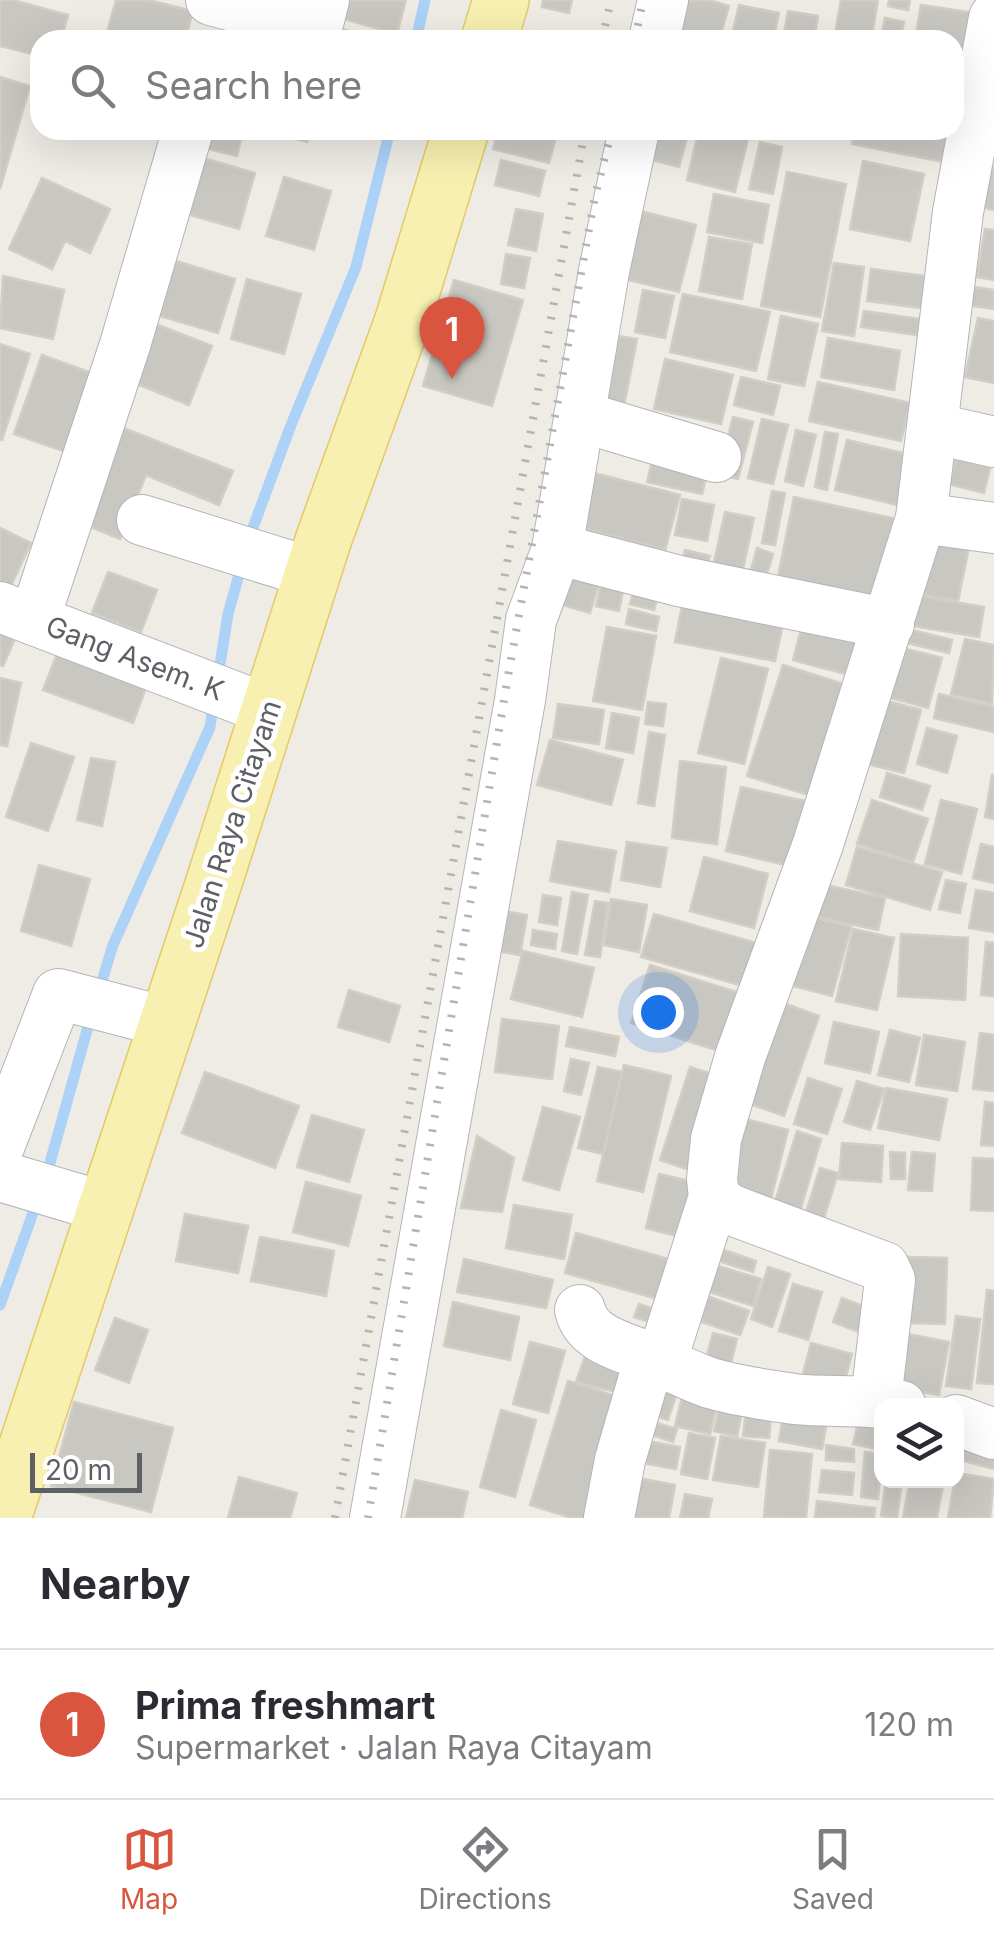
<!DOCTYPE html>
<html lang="en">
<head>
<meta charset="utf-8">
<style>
	body { margin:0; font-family:Inter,sans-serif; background:#f7f7f7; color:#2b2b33 }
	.controls { position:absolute; right:30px; bottom:30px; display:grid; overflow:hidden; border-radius:20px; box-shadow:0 10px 40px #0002 }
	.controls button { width:90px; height:90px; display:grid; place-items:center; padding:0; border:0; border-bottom:2px solid #e1e1e2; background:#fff; color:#2b2b33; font:50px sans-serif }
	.scale { position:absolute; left:30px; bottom:25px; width:112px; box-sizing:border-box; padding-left:10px; border:5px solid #5d6064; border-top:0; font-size:28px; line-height:35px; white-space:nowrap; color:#5d6064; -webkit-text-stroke:8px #fff; paint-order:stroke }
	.you { position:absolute; left:658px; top:1012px; width:35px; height:35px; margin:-25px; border:8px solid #fff; border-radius:50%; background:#1a73e8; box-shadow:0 0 0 15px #1a73e833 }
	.badge { display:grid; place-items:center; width:65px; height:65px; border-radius:50%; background:#d9553f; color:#fff; font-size:32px; font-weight:700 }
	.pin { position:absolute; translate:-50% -82px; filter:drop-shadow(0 2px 5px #0008) }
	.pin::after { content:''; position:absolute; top:52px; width:35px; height:30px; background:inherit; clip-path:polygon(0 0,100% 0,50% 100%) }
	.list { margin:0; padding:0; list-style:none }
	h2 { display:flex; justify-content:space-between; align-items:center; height:130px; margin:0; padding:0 40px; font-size:42px }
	h2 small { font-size:32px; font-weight:400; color:#7c7c81 }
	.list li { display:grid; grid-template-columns:65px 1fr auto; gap:30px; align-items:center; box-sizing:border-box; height:150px; padding:0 40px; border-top:2px solid #e1e1e2 }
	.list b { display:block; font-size:38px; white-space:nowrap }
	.list p { margin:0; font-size:32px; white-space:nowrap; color:#7c7c81 }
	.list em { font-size:32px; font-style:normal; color:#7c7c81 }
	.icon { flex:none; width:55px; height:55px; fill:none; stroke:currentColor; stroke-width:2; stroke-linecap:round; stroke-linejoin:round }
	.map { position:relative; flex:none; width:994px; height:1518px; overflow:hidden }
	.search { position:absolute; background:#fff; box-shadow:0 10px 40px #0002; left:30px; right:30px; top:30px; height:110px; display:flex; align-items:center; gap:25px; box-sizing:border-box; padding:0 35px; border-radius:30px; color:#7c7c81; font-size:38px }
	.sheet { height:280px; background:#fff }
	nav { display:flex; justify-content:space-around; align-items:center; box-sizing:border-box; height:140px; border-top:2px solid #e1e1e2; background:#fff; font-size:28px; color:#7c7c81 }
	nav a { display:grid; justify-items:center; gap:5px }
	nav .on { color:#d9553f }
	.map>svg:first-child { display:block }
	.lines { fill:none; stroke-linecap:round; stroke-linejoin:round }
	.stream { stroke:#acd2f7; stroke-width:11 }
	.building { fill:#c9c7c2; stroke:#d2cec4; stroke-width:2.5 }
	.minor-casing { stroke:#b2b5b9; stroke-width:52 }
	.major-casing { stroke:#e5c967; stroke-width:58 }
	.minor { stroke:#fff; stroke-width:50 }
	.major { stroke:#f8f0b0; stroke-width:55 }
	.rail { stroke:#b3b4b4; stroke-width:8; stroke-dasharray:2.5 12; stroke-linecap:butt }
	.labels { text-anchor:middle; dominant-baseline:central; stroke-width:10; stroke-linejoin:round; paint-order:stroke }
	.street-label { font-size:28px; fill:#5d6064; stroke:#fff }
</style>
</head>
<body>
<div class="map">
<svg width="994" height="1518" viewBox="0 0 994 1518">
	<rect width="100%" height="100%" fill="#eeece5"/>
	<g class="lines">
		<!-- stream -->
		<g class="stream">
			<path d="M416,40L425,0"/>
			<path d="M248,541L291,425L356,267L390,130"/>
			<path d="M218,677L228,614L242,564"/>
			<path d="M98,994L113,945L210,727L214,701"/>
			<path d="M46,1177L91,1016"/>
			<path d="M0,1305L38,1199"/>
		</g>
	</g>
	<!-- building -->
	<g class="building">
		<path d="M0,0H13L68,15L61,40H40V56L0,46Z"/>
		<path d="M116,0H148L193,11L185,40H105Z"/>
		<path d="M333,0H406L397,34L329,15Z"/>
		<path d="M543,0H572L569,13L542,7Z"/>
		<path d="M666,0H709L729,6L719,40H706L658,26Z"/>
		<path d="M841,0H878L871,40H834Z"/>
		<path d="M889,0H910L908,10L888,6Z"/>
		<path d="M739,5L779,13L773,40H731Z"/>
		<path d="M921,5L982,14L973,67L954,64V40H915Z"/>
		<path d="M788,11L818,16L814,40H783Z"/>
		<path d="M885,18L904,22L900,40H881Z"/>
		<path d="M230,19L307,40H225Z"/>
		<path d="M326,25L379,39L322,40Z"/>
		<path d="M537,31L570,40H534Z"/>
		<path d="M0,77L30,86L0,189Z"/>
		<path d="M196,130H243L237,156L193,145Z"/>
		<path d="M264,130H310L307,142Z"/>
		<path d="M498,130H558L549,163L493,149Z"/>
		<path d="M636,130H689L679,167L630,154Z"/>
		<path d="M699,130H728L749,135L735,192L687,180Z"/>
		<path d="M855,130H954V164L852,144Z"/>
		<path d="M760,142L782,147L773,194L749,189Z"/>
		<path d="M186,153L255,173L239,229L169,209Z"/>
		<path d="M501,160L545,171L539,196L495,185Z"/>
		<path d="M863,161L924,174L910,241L850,229Z"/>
		<path d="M976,163L994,167V210L968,204Z"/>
		<path d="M787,172L846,184L820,317L761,306Z"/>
		<path d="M284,177L331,191L314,250L266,236Z"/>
		<path d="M42,178L110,209L90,253L65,241L52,269L9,249Z"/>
		<path d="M714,194L769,205L762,243L707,232Z"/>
		<path d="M624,207L696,225L679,292L608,275Z"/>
		<path d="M516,209L543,214L536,251L508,245Z"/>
		<path d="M985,229L994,230V280L977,277Z"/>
		<path d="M709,237L752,244L742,299L699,291Z"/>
		<path d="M506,254L530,258L524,288L501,284Z"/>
		<path d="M173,260L235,279L218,333L156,315Z"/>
		<path d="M834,263L864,267L854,336L822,331Z"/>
		<path d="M871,269L933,277L929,309L867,301Z"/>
		<path d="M3,276L64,290L53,339L0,328Z"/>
		<path d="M247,279L301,294L284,354L231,339Z"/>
		<path d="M454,280L523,300L492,406L423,386Z"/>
		<path d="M955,284L994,290V309L952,303Z"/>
		<path d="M643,290L674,296L665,338L635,332Z"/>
		<path d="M683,294L770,312L756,371L670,352Z"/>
		<path d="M864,311L920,319L917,335L861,327Z"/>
		<path d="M781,316L818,324L804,386L768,379Z"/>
		<path d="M978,318L994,321V383L965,377Z"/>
		<path d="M143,319L212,346L189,405L120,377Z"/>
		<path d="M600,333L637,339L621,421L584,414Z"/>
		<path d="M828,338L900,351L894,390L821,377Z"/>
		<path d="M0,344L30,354L2,440L0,439Z"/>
		<path d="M42,355L97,375L69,453L14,434Z"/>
		<path d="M665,359L733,375L721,424L654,409Z"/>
		<path d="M741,377L780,386L773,415L734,405Z"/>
		<path d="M818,382L910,403L901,441L809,421Z"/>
		<path d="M733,417L753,422L738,479L718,474Z"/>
		<path d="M762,419L788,425L773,484L748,478Z"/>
		<path d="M113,424L233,471L219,505L146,475L120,539L74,520Z"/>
		<path d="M796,430L816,435L803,486L785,481Z"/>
		<path d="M825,432L838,434L827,490L815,487Z"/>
		<path d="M847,440L915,456L902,506L835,490Z"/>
		<path d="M655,449L710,462L702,494L647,482Z"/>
		<path d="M958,452L992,460L984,493L949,484Z"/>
		<path d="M578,469L680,495L665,550L563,523Z"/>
		<path d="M772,491L785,493L775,545L762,543Z"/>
		<path d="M794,497L906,521L888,605L777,582Z"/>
		<path d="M682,499L714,505L707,541L675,535Z"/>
		<path d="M725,512L754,518L742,573L713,567Z"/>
		<path d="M928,524L972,532L958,601L915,593Z"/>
		<path d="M0,528L31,543L10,588L0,584Z"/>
		<path d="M757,548L773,554L766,577L750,573Z"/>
		<path d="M685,550L710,556L706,568L682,562Z"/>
		<path d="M562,557L603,569L590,613L552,602Z"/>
		<path d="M604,571L626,576L619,611L596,606Z"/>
		<path d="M108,572L157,590L141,632L92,613Z"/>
		<path d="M638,576L662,582L654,610L630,604Z"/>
		<path d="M908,594L984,607L979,637L902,624Z"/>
		<path d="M684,595L785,615L775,661L675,642Z"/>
		<path d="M629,609L659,617L656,631L626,624Z"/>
		<path d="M803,622L876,640L865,679L793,660Z"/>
		<path d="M0,624L18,632L3,666L0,665Z"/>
		<path d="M607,627L656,636L642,710L593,701Z"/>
		<path d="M903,628L952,640L949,653L899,641Z"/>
		<path d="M965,639L994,645L992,704L951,694Z"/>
		<path d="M62,641L151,674L133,723L43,690Z"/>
		<path d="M886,644L942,658L928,708L873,693Z"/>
		<path d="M721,658L768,669L744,764L698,753Z"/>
		<path d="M783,665L857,688L822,799L747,776Z"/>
		<path d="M0,678L21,683L7,746L0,745Z"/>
		<path d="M939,694L994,707V732L934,718Z"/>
		<path d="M872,697L921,710L904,773L855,761Z"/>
		<path d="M648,702L666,704L663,726L645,724Z"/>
		<path d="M558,704L604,710L599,744L553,738Z"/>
		<path d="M612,713L639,718L633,753L606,748Z"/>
		<path d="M927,728L957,736L947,773L917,764Z"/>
		<path d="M649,732L665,735L654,806L638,803Z"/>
		<path d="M550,740L623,760L611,805L537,785Z"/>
		<path d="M31,743L74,757L48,831L6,817Z"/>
		<path d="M91,758L115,762L102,826L77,820Z"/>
		<path d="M680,761L726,767L717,844L672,838Z"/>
		<path d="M887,773L930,786L922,810L880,797Z"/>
		<path d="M992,775H994V819L985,817Z"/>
		<path d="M741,787L818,804L803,869L726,851Z"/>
		<path d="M872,800L928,819L913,862L857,844Z"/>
		<path d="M941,800L977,809L961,874L925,864Z"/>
		<path d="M558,841L616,851L609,892L550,881Z"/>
		<path d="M627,842L667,848L660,887L621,880Z"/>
		<path d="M981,844L994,847V883L973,878Z"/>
		<path d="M857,847L942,872L930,910L846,885Z"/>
		<path d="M704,857L768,874L754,928L690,911Z"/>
		<path d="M39,865L90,879L71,946L21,931Z"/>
		<path d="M946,880L966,884L960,913L939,909Z"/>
		<path d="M816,883L885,898L878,930L809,915Z"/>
		<path d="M976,890L994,893V932L969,928Z"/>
		<path d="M572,892L588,895L577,954L562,951Z"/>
		<path d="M543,895L561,898L557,925L539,922Z"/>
		<path d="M611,899L647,905L639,952L604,945Z"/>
		<path d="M595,901L608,903L600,957L585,955Z"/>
		<path d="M492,909L527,915L520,955L485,949Z"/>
		<path d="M796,912L851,927L832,996L778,982Z"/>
		<path d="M654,914L763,945L750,988L641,957Z"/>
		<path d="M853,929L894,938L877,1010L836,1001Z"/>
		<path d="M533,930L557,934L555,949L531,945Z"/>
		<path d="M901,934L968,938L965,1000L898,996Z"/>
		<path d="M986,942L994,943V996L981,995Z"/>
		<path d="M523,951L594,968L582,1017L511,999Z"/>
		<path d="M650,965L743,994L725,1053L631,1023Z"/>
		<path d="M349,990L400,1006L389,1042L338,1027Z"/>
		<path d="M772,999L819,1016L784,1116L736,1099Z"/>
		<path d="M502,1019L559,1026L552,1079L495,1072Z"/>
		<path d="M834,1022L879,1032L870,1073L825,1063Z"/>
		<path d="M570,1027L619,1037L615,1056L566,1046Z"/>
		<path d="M890,1030L920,1038L909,1082L878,1075Z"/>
		<path d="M980,1033L994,1035V1091L973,1089Z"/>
		<path d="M924,1035L965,1042L957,1091L916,1085Z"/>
		<path d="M571,1059L589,1063L581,1095L564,1091Z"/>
		<path d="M624,1065L671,1076L643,1192L597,1181Z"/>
		<path d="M598,1067L622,1072L603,1154L578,1148Z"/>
		<path d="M690,1067L721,1077L692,1171L660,1160Z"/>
		<path d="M205,1072L299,1106L275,1168L182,1133Z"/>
		<path d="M808,1078L842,1089L827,1134L794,1124Z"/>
		<path d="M857,1081L884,1089L870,1130L844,1122Z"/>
		<path d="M886,1088L947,1099L939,1140L878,1128Z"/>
		<path d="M985,1102L994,1103V1146L981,1145Z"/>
		<path d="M543,1107L580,1117L559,1190L523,1180Z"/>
		<path d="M312,1115L364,1130L349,1182L297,1167Z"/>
		<path d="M742,1118L788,1130L771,1199L725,1187Z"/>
		<path d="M797,1131L821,1139L796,1225L770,1218Z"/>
		<path d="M477,1136L514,1158L502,1212L461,1208Z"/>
		<path d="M842,1143L883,1146L881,1182L839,1179Z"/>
		<path d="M890,1152L905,1153V1179H891Z"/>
		<path d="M912,1152L935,1154L932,1191L908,1190Z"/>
		<path d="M973,1158L994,1159V1211L971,1210Z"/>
		<path d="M820,1168L838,1173L819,1234L801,1228Z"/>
		<path d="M659,1174L698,1183L684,1238L646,1228Z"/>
		<path d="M306,1182L361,1196L348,1246L293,1232Z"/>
		<path d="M514,1205L572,1215L564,1259L506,1248Z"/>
		<path d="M185,1214L248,1226L238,1273L176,1261Z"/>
		<path d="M576,1233L683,1263L672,1303L565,1273Z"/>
		<path d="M260,1237L334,1251L326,1296L251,1281Z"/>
		<path d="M713,1246L756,1261L753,1272L709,1258Z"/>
		<path d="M908,1257L947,1258L945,1324L906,1323Z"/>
		<path d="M464,1259L553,1280L546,1308L457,1292Z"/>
		<path d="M708,1263L761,1279L753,1306L700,1289Z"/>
		<path d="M768,1267L790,1274L772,1327L751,1319Z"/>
		<path d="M793,1284L822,1292L808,1340L779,1331Z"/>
		<path d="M987,1290L994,1291V1384L977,1383Z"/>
		<path d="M693,1291L749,1311L740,1335L684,1316Z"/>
		<path d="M842,1298L868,1308L859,1332L833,1322Z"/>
		<path d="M453,1302L519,1317L510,1360L444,1346Z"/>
		<path d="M639,1304L666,1313L661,1326L634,1317Z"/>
		<path d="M956,1316L980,1319L971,1389L946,1386Z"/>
		<path d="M115,1318L148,1330L129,1383L95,1370Z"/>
		<path d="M892,1331L949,1342L939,1395L882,1385Z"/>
		<path d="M713,1333L737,1339L727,1379L702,1373Z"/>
		<path d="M530,1342L565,1351L548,1413L513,1404Z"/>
		<path d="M811,1343L852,1354L841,1395L800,1385Z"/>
		<path d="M588,1347L629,1362L617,1392L576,1382Z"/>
		<path d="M660,1370L682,1377L668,1420L647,1413Z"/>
		<path d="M568,1381L629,1400L593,1518H572L530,1505Z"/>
		<path d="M685,1385L720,1393L710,1434L675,1426Z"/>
		<path d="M723,1392L745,1397L737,1436L714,1431Z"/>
		<path d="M748,1394L773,1397L769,1438L743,1436Z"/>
		<path d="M74,1402L173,1428L151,1512L51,1486Z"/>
		<path d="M785,1402L829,1410L822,1449L779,1441Z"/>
		<path d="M862,1406L882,1410V1450L853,1444Z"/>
		<path d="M501,1410L536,1420L515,1497L480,1487Z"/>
		<path d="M643,1419L677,1429L673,1442L639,1431Z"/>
		<path d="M689,1433L715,1438L707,1479L681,1474Z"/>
		<path d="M721,1436L765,1443L758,1487L713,1480Z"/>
		<path d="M636,1439L680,1447L676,1469L632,1461Z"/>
		<path d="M826,1445L854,1449V1462L826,1460Z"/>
		<path d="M959,1448L994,1456V1469L957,1459Z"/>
		<path d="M770,1450L812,1454L806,1518L764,1517Z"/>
		<path d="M865,1452L882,1454L878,1499L861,1497Z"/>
		<path d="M822,1470L854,1473L852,1495L819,1492Z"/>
		<path d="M956,1473L994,1479L990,1518H948Z"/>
		<path d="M622,1475L675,1485L669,1518H614Z"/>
		<path d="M239,1477L297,1493L290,1518H228Z"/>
		<path d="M415,1480L468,1492L462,1518H406Z"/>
		<path d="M886,1480H902L897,1518L881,1516Z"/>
		<path d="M910,1480H944L937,1518H903Z"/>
		<path d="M685,1494L712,1499L708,1518H680Z"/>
		<path d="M817,1501L875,1508L874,1518H815Z"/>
	</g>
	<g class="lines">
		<!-- minor casing -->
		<g class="minor-casing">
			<g id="minor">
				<path d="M211,0L311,27L318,24L324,0"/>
				<path d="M654,40L663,0"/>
				<path d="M579,416L716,457"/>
				<path d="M932,428L994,442"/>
				<path d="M921,518L994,528"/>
				<path d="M142,520L312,573"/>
				<path d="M557,549L679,581L889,624"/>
				<path d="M0,607L269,710"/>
				<path d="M34,620L125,345L188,130"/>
				<path d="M0,1144L58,994L166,1022"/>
				<path d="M0,1176L104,1207"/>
				<path d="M714,1197L729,1209L884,1267L890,1280L876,1400"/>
				<path d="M580,1310C587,1339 621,1346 646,1356C668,1364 689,1376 710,1383C737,1391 766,1395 794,1399C830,1403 865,1398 901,1406"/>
				<path d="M661,1362L714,1197L712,1179L716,1139L740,1057L818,844L921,518L958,212L994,18"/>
				<path d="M956,1420L994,1434"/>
				<path d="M375,1518L520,700L531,620L557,549L604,271L634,130"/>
				<path d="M609,1518L620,1460L650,1357"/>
			</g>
		</g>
		<!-- major casing -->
		<g class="major-casing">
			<g id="major">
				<path d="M489,40L501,0"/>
				<path d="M3,1518L215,879L323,541L403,320L461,130"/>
			</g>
		</g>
		<!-- minor -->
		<use href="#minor" class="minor"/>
		<!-- major -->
		<use href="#major" class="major"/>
		<!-- rail -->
		<g class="rail">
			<path d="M602,40L611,0"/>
			<path d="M635,40L643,0"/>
			<path d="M335,1518L585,130"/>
			<path d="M368,1518L508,676L595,196L612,130"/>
		</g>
	</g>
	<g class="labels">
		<!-- street labels -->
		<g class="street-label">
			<text transform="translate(135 658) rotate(21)">Gang Asem. K</text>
			<text transform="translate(232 824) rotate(-72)">Jalan Raya Citayam</text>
		</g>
	</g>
</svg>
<div class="controls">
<button><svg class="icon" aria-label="layers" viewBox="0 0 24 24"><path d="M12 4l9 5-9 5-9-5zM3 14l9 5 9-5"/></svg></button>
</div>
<div class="scale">20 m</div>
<div class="you"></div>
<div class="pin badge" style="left:452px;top:379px">1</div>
<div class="search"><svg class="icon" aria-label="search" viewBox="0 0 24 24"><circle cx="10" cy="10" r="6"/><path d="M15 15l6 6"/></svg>Search here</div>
</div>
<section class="sheet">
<h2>Nearby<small></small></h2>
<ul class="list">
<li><span class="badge">1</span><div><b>Prima freshmart</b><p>Supermarket · Jalan Raya Citayam</p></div><em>120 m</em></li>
</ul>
</section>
<nav>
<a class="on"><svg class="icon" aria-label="map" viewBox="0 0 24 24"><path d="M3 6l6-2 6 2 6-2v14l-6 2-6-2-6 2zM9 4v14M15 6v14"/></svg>Map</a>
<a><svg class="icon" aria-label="directions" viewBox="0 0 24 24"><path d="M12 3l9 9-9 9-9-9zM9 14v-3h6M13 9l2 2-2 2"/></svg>Directions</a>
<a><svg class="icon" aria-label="saved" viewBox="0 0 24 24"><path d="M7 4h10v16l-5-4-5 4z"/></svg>Saved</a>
</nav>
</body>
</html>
